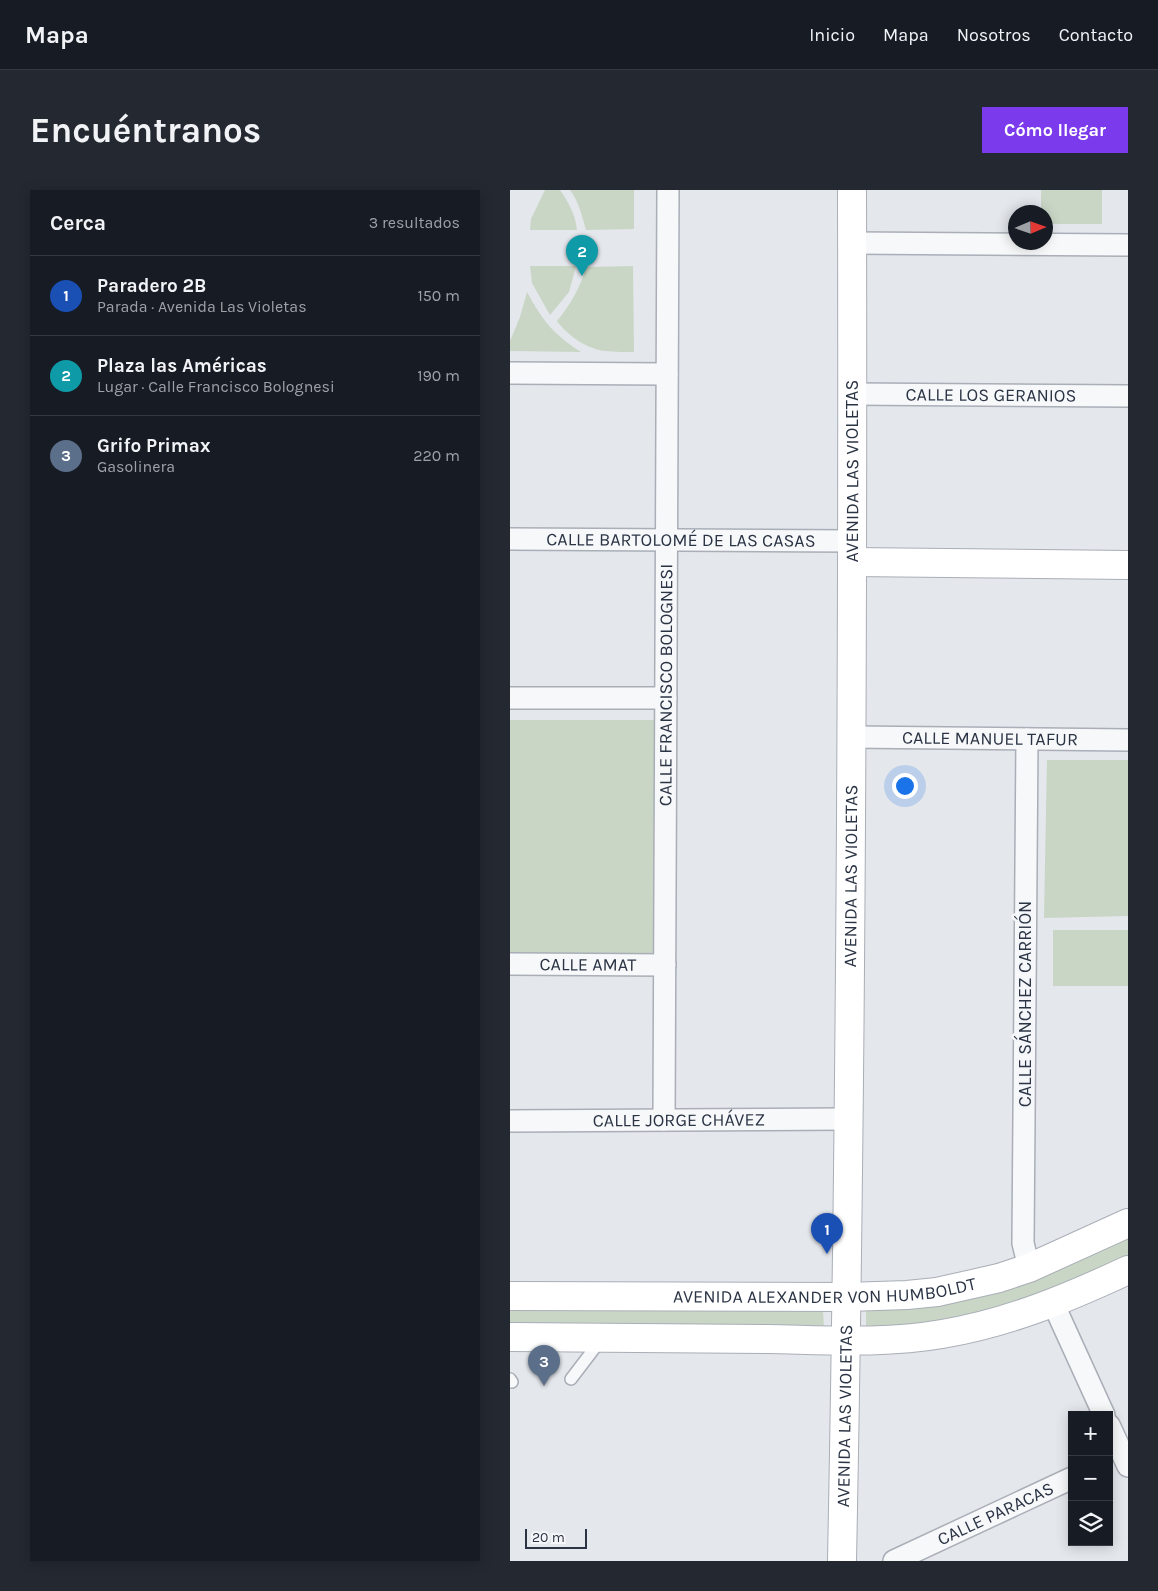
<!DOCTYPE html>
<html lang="es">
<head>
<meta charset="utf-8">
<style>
	body { margin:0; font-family:Karla,sans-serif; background:#242831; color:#f1f3f6 }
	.controls { position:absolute; right:15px; bottom:15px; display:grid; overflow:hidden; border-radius:0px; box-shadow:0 2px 12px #0003 }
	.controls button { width:45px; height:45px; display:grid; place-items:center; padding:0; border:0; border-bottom:1px solid #363941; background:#171b24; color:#f1f3f6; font:25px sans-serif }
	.compass { position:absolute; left:498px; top:15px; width:45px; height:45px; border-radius:50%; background:#171b24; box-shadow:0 2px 12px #0003; rotate:88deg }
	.scale { position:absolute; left:15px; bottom:12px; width:62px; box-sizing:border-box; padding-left:5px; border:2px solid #2b3445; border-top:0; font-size:14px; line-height:18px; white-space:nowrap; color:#2b3445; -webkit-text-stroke:4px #f4f6f9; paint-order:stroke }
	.you { position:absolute; left:394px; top:595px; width:18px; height:18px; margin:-12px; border:4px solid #fff; border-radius:50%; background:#1a73e8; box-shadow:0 0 0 8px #1a73e833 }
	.badge { display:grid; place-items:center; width:32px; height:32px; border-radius:50%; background:#7c3aed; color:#fff; font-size:16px; font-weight:700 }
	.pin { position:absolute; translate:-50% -41px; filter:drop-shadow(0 1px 2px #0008) }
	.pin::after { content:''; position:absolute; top:26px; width:18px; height:15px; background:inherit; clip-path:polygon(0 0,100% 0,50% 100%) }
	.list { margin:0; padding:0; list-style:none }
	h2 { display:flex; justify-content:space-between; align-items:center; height:65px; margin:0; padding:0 20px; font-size:21px }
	h2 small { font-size:16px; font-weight:400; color:#9ea1a6 }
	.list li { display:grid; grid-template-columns:32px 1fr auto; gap:15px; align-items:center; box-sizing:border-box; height:80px; padding:0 20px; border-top:1px solid #363941 }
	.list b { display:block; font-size:19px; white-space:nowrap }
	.list p { margin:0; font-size:16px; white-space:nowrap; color:#9ea1a6 }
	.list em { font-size:16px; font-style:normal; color:#9ea1a6 }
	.icon { flex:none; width:28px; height:28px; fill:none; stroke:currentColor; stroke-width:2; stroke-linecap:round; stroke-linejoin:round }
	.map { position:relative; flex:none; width:618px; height:1371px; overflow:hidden; border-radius:0px }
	header { display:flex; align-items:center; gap:30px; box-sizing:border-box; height:70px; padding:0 25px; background:#171b24; border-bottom:1px solid #363941 }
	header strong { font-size:24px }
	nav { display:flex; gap:28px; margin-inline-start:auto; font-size:18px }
	.intro { display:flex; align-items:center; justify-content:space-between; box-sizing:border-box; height:120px; padding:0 30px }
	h1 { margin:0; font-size:35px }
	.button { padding:12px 22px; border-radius:0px; background:#7c3aed; color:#fff; font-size:18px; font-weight:700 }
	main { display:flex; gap:30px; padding:0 30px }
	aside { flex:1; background:#171b24; border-radius:0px; box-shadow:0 2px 12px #0003 }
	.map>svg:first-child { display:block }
	.green { fill:#c9d6c5 }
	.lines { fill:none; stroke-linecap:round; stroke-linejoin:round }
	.lane-casing { stroke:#a9aeb7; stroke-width:14 }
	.street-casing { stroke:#a9aeb7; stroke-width:24 }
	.secondary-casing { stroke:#a9aeb7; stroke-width:30 }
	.lane { stroke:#f7f8fa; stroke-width:11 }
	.street { stroke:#f7f8fa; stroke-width:21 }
	.secondary { stroke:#fff; stroke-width:28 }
	.labels { text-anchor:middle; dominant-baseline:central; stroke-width:5; stroke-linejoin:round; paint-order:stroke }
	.street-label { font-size:18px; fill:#2b3445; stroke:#f4f6f9 }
</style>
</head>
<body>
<header>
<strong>Mapa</strong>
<nav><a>Inicio</a><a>Mapa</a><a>Nosotros</a><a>Contacto</a></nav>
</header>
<div class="intro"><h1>Encuéntranos</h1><a class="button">Cómo llegar</a></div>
<main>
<aside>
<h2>Cerca<small>3 resultados</small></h2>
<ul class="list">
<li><span class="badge" style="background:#1a4fb4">1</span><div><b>Paradero 2B</b><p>Parada · Avenida Las Violetas</p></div><em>150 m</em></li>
<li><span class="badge" style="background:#0f9aa8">2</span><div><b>Plaza las Américas</b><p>Lugar · Calle Francisco Bolognesi</p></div><em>190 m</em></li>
<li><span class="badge" style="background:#5c6f8a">3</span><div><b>Grifo Primax</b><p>Gasolinera</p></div><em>220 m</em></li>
</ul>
</aside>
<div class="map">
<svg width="618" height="1371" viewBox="0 0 618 1371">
	<rect width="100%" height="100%" fill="#e4e7ec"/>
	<!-- green -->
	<g class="green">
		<path d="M35,0H50C59,13 65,24 67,40H20L21,29Z"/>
		<path d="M60,0H124V39L76,40C72,26 69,12 60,0Z"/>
		<path d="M531,0H592V34H536V22H531Z"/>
		<path d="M20,76H66L59,102L40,125L22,93Z"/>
		<path d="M123,76L124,162C115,162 105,162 96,161C78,160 57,145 47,131C61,114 70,98 76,77Z"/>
		<path d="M17,102C33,131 43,144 71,162L0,161V151L10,127Z"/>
		<path d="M0,530H148L146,768H0Z"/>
		<path d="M537,570H618V726L534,728Z"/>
		<rect x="543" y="740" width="75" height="56"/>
		<path d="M618,1044V1068L484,1122L356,1142V1117Z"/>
		<path d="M0,1117L313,1120L314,1139L0,1137Z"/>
	</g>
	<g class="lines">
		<!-- lane casing -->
		<g class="lane-casing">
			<g id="lane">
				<path d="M0,1189L2,1192"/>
				<path d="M61,1189L90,1151"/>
			</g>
		</g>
		<!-- street casing -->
		<g class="street-casing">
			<g id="street">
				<path d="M342,53L618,55"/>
				<path d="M0,183L157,184"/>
				<path id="s1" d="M342,204L618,206"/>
				<path id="s2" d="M0,349L343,351"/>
				<path d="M0,508H156"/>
				<path id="s3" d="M341,547L618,550"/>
				<path d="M517,549L513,1053L519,1078"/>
				<path id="s4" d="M0,774L155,775"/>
				<path id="s5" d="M154,930L158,0"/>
				<path id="s6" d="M0,931L338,929"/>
				<path d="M543,1113L594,1225"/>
				<path d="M599,1235L618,1276"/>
				<path id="s7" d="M384,1371L562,1288"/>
			</g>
		</g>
		<!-- secondary casing -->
		<g class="secondary-casing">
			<g id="secondary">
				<path d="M343,372L618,375"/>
				<path id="s8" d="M0,1106L337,1107L397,1105L427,1102L489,1088L519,1078L618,1033"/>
				<path d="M0,1147C86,1148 172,1149 258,1149C316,1150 375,1154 432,1144C498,1133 558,1108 618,1080"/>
				<path id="s9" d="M332,1371C341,914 343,457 342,0"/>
			</g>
		</g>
		<!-- lane -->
		<use href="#lane" class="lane"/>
		<!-- street -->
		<use href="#street" class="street"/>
		<!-- secondary -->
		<use href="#secondary" class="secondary"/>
	</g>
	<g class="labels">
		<!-- street labels -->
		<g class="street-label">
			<text stroke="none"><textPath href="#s1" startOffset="139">CALLE LOS GERANIOS</textPath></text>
			<text stroke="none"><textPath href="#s9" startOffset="1090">AVENIDA LAS VIOLETAS</textPath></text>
			<text stroke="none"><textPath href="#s2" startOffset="171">CALLE BARTOLOMÉ DE LAS CASAS</textPath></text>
			<text stroke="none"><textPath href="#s5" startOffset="435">CALLE FRANCISCO BOLOGNESI</textPath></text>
			<text stroke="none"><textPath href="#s3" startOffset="139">CALLE MANUEL TAFUR</textPath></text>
			<text stroke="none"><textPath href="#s9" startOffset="685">AVENIDA LAS VIOLETAS</textPath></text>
			<text stroke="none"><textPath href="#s4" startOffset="78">CALLE AMAT</textPath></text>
			<text transform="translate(515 814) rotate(-90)">CALLE SÁNCHEZ CARRIÓN</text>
			<text stroke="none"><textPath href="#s6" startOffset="169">CALLE JORGE CHÁVEZ</textPath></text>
			<text stroke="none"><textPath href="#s8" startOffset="315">AVENIDA ALEXANDER VON HUMBOLDT</textPath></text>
			<text stroke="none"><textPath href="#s9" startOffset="145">AVENIDA LAS VIOLETAS</textPath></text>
			<text stroke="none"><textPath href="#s7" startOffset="112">CALLE PARACAS</textPath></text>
		</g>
	</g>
</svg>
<div class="controls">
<button>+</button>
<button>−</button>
<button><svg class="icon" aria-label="layers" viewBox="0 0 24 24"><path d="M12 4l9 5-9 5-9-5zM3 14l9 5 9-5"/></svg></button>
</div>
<svg class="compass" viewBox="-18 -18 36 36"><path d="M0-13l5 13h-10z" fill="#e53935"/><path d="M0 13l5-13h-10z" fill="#9ea1a6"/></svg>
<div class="scale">20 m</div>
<div class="you"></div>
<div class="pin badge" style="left:317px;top:1064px;background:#1a4fb4">1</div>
<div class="pin badge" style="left:72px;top:86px;background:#0f9aa8">2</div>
<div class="pin badge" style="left:34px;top:1196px;background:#5c6f8a">3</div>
</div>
</main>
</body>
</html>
